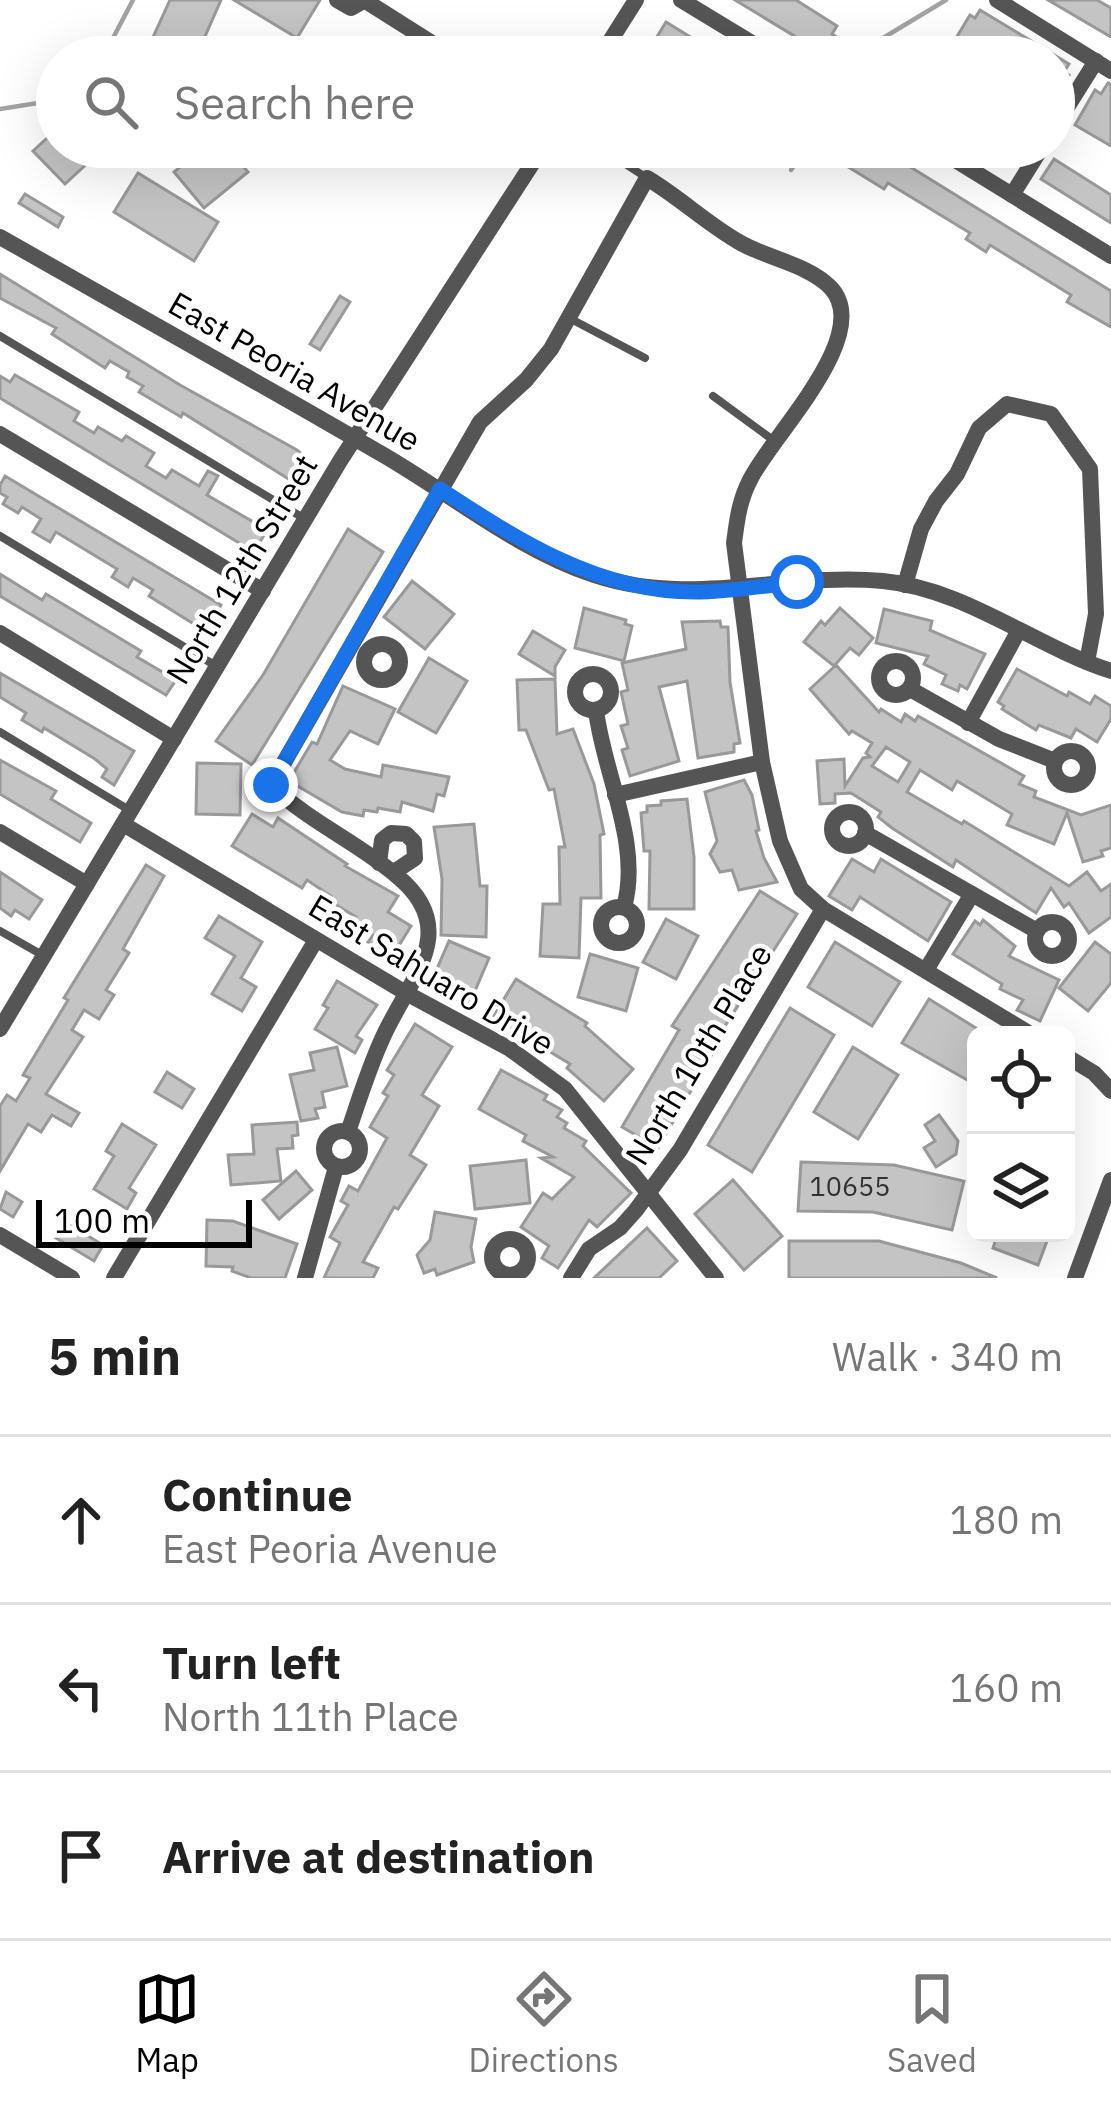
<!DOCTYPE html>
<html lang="en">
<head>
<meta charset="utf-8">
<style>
	body { margin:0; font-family:"IBM Plex Sans",sans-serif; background:#f2f2f2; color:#222 }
	.controls { position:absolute; right:36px; bottom:36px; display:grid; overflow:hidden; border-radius:18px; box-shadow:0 12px 48px #0002 }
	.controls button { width:108px; height:108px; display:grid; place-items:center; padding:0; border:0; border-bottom:3px solid #e0e0e0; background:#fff; color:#222; font:60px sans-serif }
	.scale { position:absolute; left:36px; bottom:30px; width:216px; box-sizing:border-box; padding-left:12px; border:6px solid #000; border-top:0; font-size:33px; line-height:42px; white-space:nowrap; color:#000; -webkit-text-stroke:9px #fff; paint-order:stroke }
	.stop { position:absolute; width:36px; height:36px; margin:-27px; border:9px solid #1a73e8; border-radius:50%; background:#fff }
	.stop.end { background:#1a73e8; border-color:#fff; box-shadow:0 3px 12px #0008 }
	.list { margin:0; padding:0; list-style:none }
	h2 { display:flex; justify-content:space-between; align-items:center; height:156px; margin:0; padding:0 48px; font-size:51px }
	h2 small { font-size:39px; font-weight:400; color:#767676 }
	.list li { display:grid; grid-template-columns:78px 1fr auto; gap:36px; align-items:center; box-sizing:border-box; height:168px; padding:0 48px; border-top:3px solid #e0e0e0 }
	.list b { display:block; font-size:45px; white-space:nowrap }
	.list p { margin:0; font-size:39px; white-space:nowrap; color:#767676 }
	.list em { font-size:39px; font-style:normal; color:#767676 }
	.icon { flex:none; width:66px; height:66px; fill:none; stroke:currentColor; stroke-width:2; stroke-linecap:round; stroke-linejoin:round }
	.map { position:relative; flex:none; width:1111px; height:1278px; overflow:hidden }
	.search { position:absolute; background:#fff; box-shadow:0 12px 48px #0002; left:36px; right:36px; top:36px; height:132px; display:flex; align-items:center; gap:30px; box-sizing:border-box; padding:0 42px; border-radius:66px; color:#767676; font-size:45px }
	.sheet { height:660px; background:#fff }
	nav { display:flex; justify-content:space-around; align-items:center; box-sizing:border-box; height:168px; border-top:3px solid #e0e0e0; background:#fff; font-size:33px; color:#767676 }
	nav a { display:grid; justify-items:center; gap:6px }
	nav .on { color:#000 }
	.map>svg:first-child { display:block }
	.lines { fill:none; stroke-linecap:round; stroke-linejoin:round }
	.stream { stroke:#a3a3a3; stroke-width:4.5 }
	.building { fill:#c4c4c4; stroke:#999; stroke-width:3; fill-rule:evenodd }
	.service { stroke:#555; stroke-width:8 }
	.minor { stroke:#555; stroke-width:16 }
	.route { stroke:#1a73e8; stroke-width:15 }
	.labels { text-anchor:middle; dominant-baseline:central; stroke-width:9; stroke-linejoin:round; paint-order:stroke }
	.number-label { font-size:27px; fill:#313131 }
	.street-label { font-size:33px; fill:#000; stroke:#fff }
</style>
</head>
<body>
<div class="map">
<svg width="1111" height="1278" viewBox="0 0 1111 1278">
	<rect width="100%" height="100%" fill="#fff"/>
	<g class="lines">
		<!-- stream -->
		<g class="stream">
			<path d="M103,57L133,0"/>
			<path d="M863,57L883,38L946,0"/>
			<path d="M0,109L44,102L57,94"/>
			<path d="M791,170L806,147"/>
		</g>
	</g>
	<!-- building -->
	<g class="building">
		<path d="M170,0H221L196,57H144Z"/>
		<path d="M234,0H320L297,38Z"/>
		<path d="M735,0H796L837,26L832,34L841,40L829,57Z"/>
		<path d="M1048,0H1097L1111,8V37Z"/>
		<path d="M980,10L1069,64L1064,72L1069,75L1054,100V57H965L950,48L970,15L975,18Z"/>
		<path d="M666,22L692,38L722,57H657L661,50L652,45Z"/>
		<path d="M1108,83L1111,84V146L1075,125L1095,90L1101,94Z"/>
		<path d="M57,129V147H105L65,184L33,151Z"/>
		<path d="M204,147H227L248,172L204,208L174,172Z"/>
		<path d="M838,147H878L1098,283L1111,291V327L1067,302L1071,295L990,245L986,252L966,239L970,233L888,183L884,189L832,157Z"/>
		<path d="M989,147H1027L1016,164Z"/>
		<path d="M1054,159L1111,195V223L1041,179Z"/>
		<path d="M138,173L218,222L194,261L114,212Z"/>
		<path d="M25,194L63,217L58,227L19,203Z"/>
		<path d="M0,274L180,385L297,450L309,460L295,483L183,413L181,417L139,392L143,386L127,377L129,372L110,361L105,368L52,334L56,328L0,298Z"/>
		<path d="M340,296L350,302L320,350L310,344Z"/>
		<path d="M15,375L79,412L74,421L94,433L98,427L122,441L126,436L154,453L146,466L166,478L172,470L199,486L208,471L218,476L207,495L267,530L254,552L0,398V376L10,382Z"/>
		<path d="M5,476L221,605L211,622L207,619L202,629L149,596L153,590L133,578L128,587L112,577L117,569L56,532L50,542L33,532L41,519L22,507L18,513L3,504L7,497L0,493V485Z"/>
		<path d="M348,529L383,552L252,765L216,741L263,675Z"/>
		<path d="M0,574L42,600L46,594L141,651L137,657L176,680L166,695L0,596Z"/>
		<path d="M412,581L454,614L425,649L384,617Z"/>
		<path d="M584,608L626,620L625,624L632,626L624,661L575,648Z"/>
		<path d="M840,608L873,638L859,655L850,648L834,666L804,642L821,621L825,625Z"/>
		<path d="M884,609L932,621L930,630L985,654L967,689L960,685L958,691L942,684L946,675L924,664L928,656L876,643Z"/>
		<path d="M720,621L721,627H728L730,682L740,743L734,744V752L698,758L687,681L659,687L679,761L630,776L622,750L628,748L621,726L628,724L621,692L628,690L622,663L686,649L682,622Z"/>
		<path d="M533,631L565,650L555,667V676L519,654Z"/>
		<path d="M429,658L467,681L436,733L398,712Z"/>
		<path d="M836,665L879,712L881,709L901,722L905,714L915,721L918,716L1024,776L1019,784L1036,791L1034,797L1081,815L1111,805V848L1101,851L1103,856L1083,862L1067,813L1054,844L1007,825L1012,814L957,781L952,790L920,770L907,792L962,824L964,821L1069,886L1087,872L1101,891L1111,884V917L1089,933L1069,903L1064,907L1051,888L1036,913L956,860L953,867L892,828L878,817L881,812L851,793L835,794V803L820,804L817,761L844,759L845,786L863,758L870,757L866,753L872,743L852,731L849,734L810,689ZM886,747L910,762L898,782L872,766Z"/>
		<path d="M1017,669L1067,696L1069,692L1090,704L1095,696L1111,706V719L1097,742L1076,729L1071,738L1039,725L1036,730L1002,709L1004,706L998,702Z"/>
		<path d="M0,673L134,751L114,785L102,777L107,769L95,759L44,728L42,732L22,720L26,713L0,697Z"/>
		<path d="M555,679L557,734L573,729L594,784L604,834L600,835L601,898H581L579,958L540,956L543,904H560L559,847H565L554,789L549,790L526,730H519L517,680Z"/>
		<path d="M343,686L395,709L378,744L350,731L330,760L345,769L381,777L383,765L449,777L444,796L437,794L433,811L402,802L400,812L378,808L377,812L364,810L363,816L342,812L289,781L312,742L317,744Z"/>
		<path d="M0,760L56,791L51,799L91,823L80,842L0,794Z"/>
		<path d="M197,763L241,764L240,815L196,814Z"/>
		<path d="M744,780L752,795L759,830L756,831L764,858L777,882L739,890L732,870L720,872L710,854L717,841L705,792Z"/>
		<path d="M687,799L694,857V909H649L650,851H644L641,813L647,812V806L661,805V801Z"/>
		<path d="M252,814L273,827L278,818L347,864L345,866L398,896L388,912L411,926L392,957L368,942L373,935L352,923L356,917L328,900L331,896L307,880L302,888L232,846Z"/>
		<path d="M474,824L480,886H487L486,937L441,935L442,879L434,827Z"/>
		<path d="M852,859L874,872L881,859L951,902L928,941L860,897L852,910L829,896Z"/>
		<path d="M146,865L164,876L123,949L129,953L106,990L114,995L99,1019L84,1010L72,1030L83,1037L46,1094L79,1113L71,1126L52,1115L41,1132L28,1124L0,1171V1106L7,1095L16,1101L30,1078L23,1075L68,1000L64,998Z"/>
		<path d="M0,872L42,900L29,919L15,910L11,916L0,908Z"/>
		<path d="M760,891L797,914L707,1054L711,1056L658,1148L622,1127L679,1030L672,1026Z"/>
		<path d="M219,916L262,942L241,978L256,987L242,1011L212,994L235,956L205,938Z"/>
		<path d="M666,919L698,936L676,979L643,962Z"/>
		<path d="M983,920L1015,946L1009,956L1059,980L1040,1021L1017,1010L1023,1000L1000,989L1002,984L953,954L975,921L980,925Z"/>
		<path d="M449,941L489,958L469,1005L429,987Z"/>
		<path d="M835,942L900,982L872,1026L808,987Z"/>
		<path d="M1095,942L1111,954V983L1088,1011L1059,988Z"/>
		<path d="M590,954L638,968L626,1011L578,997Z"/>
		<path d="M516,979L587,1023L585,1026L633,1069L604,1101L567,1068L570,1064L493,1017Z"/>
		<path d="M337,981L377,1005L356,1036L362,1040L355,1053L315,1029L328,1008L323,1005Z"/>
		<path d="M929,999L976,1028V1085L902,1043Z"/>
		<path d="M790,1008L834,1035L752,1172L708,1145Z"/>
		<path d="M415,1024L452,1047L422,1095L439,1106L410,1155L426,1165L398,1209L394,1207L363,1262L378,1268L373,1278H324L340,1243L330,1237L348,1205L341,1201L349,1186L358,1191L387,1138L370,1127L388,1096L383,1093L394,1075L387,1070Z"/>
		<path d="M337,1047L347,1086L322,1092L325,1107L315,1109L318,1118L301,1121L290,1075L314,1070L310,1053Z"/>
		<path d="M853,1047L898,1075L858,1139L814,1112Z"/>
		<path d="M501,1070L547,1095L544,1100L562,1110L557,1117L567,1123L564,1128L586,1141L583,1146L631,1193L597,1227L589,1220L558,1268L542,1258L549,1246L521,1227L543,1193L552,1199L574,1177L541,1158L553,1157L523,1141L526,1135L479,1109Z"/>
		<path d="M167,1072L194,1089L182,1108L155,1092Z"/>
		<path d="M939,1115L958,1141L956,1154L936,1167L924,1148L935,1141L925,1125Z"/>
		<path d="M297,1122L298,1135L292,1136L293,1148L277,1149L281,1181L231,1185L228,1155L254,1154L252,1125Z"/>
		<path d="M122,1124L156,1145L129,1188L136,1193L127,1209L94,1189L114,1156L106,1151Z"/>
		<path d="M526,1160L530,1203L475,1209L470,1166Z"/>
		<path d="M801,1162L894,1165L964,1181L952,1230L873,1212L798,1211Z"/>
		<path d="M296,1171L312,1190L279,1219L263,1200Z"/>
		<path d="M733,1180L782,1236L744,1270L695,1214Z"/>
		<path d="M6,1192L22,1202L13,1217L0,1209Z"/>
		<path d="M435,1212L476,1219L471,1247L474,1262L437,1275L435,1269L424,1273L417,1255L430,1240Z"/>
		<path d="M207,1220L233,1221L297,1244L285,1278H251L232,1271L233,1267L206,1266Z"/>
		<path d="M65,1222L103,1245L94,1261L56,1238Z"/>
		<path d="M647,1228L677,1261L659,1278H594Z"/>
		<path d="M998,1233H1050L1038,1265L993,1248Z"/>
		<path d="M789,1241H879L961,1263L997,1278H789Z"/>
	</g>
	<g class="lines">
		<!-- service -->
		<g class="service">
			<path d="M599,147L647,178"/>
			<path d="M571,319L645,358"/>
			<path d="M0,336L305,519"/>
			<path d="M713,396L773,440"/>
			<path d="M0,536L216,666"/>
			<path d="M0,732L129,810"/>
			<path d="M0,931L44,956"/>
		</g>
		<!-- minor -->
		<g class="minor">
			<path d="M337,0L351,8L365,0"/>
			<path d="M364,0L454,57"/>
			<path d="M681,0L775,57"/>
			<path d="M997,0L1111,71"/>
			<path d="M600,57L636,0"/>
			<path d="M1054,128L1096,61"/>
			<path d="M934,147L1111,256"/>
			<path d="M1012,195L1042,147"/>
			<path d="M0,237C127,309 254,380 380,453C450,493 516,549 594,575C693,608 783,572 883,581C966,589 1034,646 1111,671"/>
			<path d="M0,434L263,591"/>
			<path d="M905,585L921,529L936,501L957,474L979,428L1007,404L1051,414L1090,469L1096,614L1087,662"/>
			<path d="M0,633L174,739"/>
			<circle cx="382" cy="662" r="18"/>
			<circle cx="896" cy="678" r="17"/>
			<circle cx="593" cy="692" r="18"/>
			<path d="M910,689L999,739L1055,761"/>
			<path d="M596,710C603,772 642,844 624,907"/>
			<path d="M968,723L1019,630"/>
			<circle cx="1071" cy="768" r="17"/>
			<path d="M615,795L762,762"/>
			<circle cx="849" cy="829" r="17"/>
			<path d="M123,824L406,993L510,1049L565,1089L716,1278"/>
			<path d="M0,832L87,884"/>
			<path d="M865,833L1037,931"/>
			<path d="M379,863L382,840L391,833L406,834L414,842L415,858L394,872"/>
			<circle cx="619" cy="925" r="18"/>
			<circle cx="1052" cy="939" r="17"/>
			<path d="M926,970L972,894"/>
			<path d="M0,1029L340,461L543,147"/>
			<path d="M1066,1056L1094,1073L1111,1091"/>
			<circle cx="342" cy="1149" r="18"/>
			<path d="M348,1132C359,1100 369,1067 383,1037C409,979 463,930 397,876C357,842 309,822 271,785L480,422L526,380L551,349L647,178C679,197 706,223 739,242C766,258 807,264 830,287C876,334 771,436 750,480C739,501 737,521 734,543L762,762L780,841L801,889L823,909L1032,1035"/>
			<path d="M0,1235L72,1278"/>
			<circle cx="510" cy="1257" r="18"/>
			<path d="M114,1278L316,940"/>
			<path d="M305,1278L336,1167"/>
			<path d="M571,1278L589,1249L620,1228L636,1210L680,1150L823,909"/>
			<path d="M1075,1278L1111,1180"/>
		</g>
	</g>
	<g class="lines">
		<!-- route -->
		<path class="route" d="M271,785L440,489C518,540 598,592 695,592C728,592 763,586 797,582"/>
	</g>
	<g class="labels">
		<!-- number labels -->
		<g class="number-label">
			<text x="850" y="1185">10655</text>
		</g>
		<!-- street labels -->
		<g class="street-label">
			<text transform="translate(295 371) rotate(30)">East Peoria Avenue</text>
			<text transform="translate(241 569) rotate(-59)">North 12th Street</text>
			<text transform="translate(432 974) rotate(31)">East Sahuaro Drive</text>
			<text transform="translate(698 1054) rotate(-59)">North 10th Place</text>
		</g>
	</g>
</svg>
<div class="controls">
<button><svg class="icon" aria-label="locate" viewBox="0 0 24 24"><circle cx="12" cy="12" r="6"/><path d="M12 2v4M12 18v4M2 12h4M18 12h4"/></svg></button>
<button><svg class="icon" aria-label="layers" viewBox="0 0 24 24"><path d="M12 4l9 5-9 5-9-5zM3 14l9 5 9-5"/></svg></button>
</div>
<div class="scale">100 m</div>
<div class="stop" style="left:797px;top:582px"></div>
<div class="stop end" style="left:271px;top:785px"></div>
<div class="search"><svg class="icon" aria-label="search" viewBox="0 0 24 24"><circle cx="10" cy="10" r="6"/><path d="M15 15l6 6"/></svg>Search here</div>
</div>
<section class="sheet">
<h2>5 min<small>Walk · 340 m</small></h2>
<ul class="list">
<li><svg class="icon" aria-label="ahead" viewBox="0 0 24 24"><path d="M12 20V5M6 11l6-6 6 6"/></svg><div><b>Continue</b><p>East Peoria Avenue</p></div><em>180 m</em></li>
<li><svg class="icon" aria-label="left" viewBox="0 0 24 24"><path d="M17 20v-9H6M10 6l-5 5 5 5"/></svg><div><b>Turn left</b><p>North 11th Place</p></div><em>160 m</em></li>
<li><svg class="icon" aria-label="arrive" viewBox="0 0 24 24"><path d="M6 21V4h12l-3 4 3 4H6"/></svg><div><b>Arrive at destination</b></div></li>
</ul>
</section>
<nav>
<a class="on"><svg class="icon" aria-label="map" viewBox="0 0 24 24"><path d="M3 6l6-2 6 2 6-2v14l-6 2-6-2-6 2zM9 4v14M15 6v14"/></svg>Map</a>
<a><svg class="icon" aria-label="directions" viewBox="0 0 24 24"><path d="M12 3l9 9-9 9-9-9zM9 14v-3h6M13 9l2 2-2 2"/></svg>Directions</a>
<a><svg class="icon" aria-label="saved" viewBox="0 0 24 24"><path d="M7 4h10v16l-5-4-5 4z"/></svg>Saved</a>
</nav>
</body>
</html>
